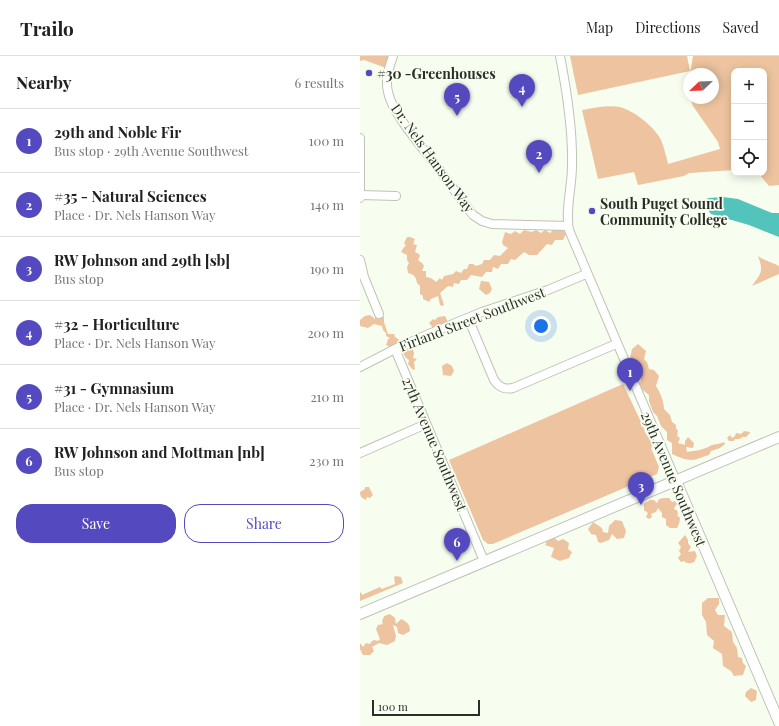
<!DOCTYPE html>
<html lang="en">
<head>
<meta charset="utf-8">
<style>
	body { margin:0; font-family:"Playfair Display",serif; background:#f6f6f6; color:#202124 }
	.controls { position:absolute; right:12px; top:12px; display:grid; overflow:hidden; border-radius:8px; box-shadow:0 2px 10px #0003 }
	.controls button { width:36px; height:36px; display:grid; place-items:center; padding:0; border:0; border-bottom:1px solid #e0e0e0; background:#fff; color:#202124; font:20px sans-serif }
	.compass { position:absolute; left:323px; top:12px; width:36px; height:36px; border-radius:50%; background:#fff; box-shadow:0 2px 10px #0003; rotate:247deg }
	.scale { position:absolute; left:12px; bottom:10px; width:108px; box-sizing:border-box; padding-left:4px; border:2px solid #2b2e28; border-top:0; font-size:11px; line-height:14px; white-space:nowrap; color:#2b2e28; -webkit-text-stroke:3px #f7fdef; paint-order:stroke }
	.you { position:absolute; left:181px; top:270px; width:14px; height:14px; margin:-10px; border:3px solid #fff; border-radius:50%; background:#1a73e8; box-shadow:0 0 0 6px #1a73e833 }
	.badge { display:grid; place-items:center; width:26px; height:26px; border-radius:50%; background:#5549c0; color:#fff; font-size:13px; font-weight:700 }
	.pin { position:absolute; translate:-50% -33px; filter:drop-shadow(0 1px 2px #0008) }
	.pin::after { content:''; position:absolute; top:21px; width:14px; height:12px; background:inherit; clip-path:polygon(0 0,100% 0,50% 100%) }
	.list { margin:0; padding:0; list-style:none }
	h2 { display:flex; justify-content:space-between; align-items:center; height:52px; margin:0; padding:0 16px; font-size:17px }
	h2 small { font-size:13px; font-weight:400; color:#757577 }
	.list li { display:grid; grid-template-columns:26px 1fr auto; gap:12px; align-items:center; box-sizing:border-box; height:64px; padding:0 16px; border-top:1px solid #e0e0e0 }
	.list b { display:block; font-size:15px; white-space:nowrap }
	.list p { margin:0; font-size:13px; white-space:nowrap; color:#757577 }
	.list em { font-size:13px; font-style:normal; color:#757577 }
	.actions { display:flex; gap:8px; padding:12px 16px }
	.actions a { flex:1; padding:9px 0; border:1px solid #5549c0; border-radius:16px; text-align:center; font-size:14px; color:#5549c0 }
	.actions .main { background:#5549c0; color:#fff }
	.icon { flex:none; width:22px; height:22px; fill:none; stroke:currentColor; stroke-width:2; stroke-linecap:round; stroke-linejoin:round }
	.map { position:relative; flex:none; width:419px; height:670px; overflow:hidden }
	header { display:flex; align-items:center; gap:24px; box-sizing:border-box; height:56px; padding:0 20px; background:#fff; border-bottom:1px solid #e0e0e0 }
	header strong { font-size:19px }
	nav { display:flex; gap:22px; margin-inline-start:auto; font-size:14px }
	main { display:flex }
	aside { flex:1; background:#fff }
	.map>svg:first-child { display:block }
	.green { fill:#edc49f }
	.water { fill:#53c4bc }
	.lines { fill:none; stroke-linecap:round; stroke-linejoin:round }
	.minor-casing { stroke:#bec4b7; stroke-width:10 }
	.tertiary-casing { stroke:#bec4b7; stroke-width:12 }
	.minor { stroke:#fff; stroke-width:8 }
	.tertiary { stroke:#fff; stroke-width:10 }
	.poi-dot { fill:#5549c0; stroke:#f7fdef; stroke-width:1.5 }
	.labels { text-anchor:middle; dominant-baseline:central; stroke-width:3.5; stroke-linejoin:round; paint-order:stroke }
	.poi-label { font-size:14px; font-weight:bold; fill:#2b2e28; stroke:#f7fdef; text-anchor:start }
	.street-label { font-size:14px; fill:#2b2e28; stroke:#f7fdef }
</style>
</head>
<body>
<header>
<strong>Trailo</strong>
<nav><a>Map</a><a>Directions</a><a>Saved</a></nav>
</header>
<main>
<aside>
<h2>Nearby<small>6 results</small></h2>
<ul class="list">
<li><span class="badge">1</span><div><b>29th and Noble Fir</b><p>Bus stop · 29th Avenue Southwest</p></div><em>100 m</em></li>
<li><span class="badge">2</span><div><b>#35 - Natural Sciences</b><p>Place · Dr. Nels Hanson Way</p></div><em>140 m</em></li>
<li><span class="badge">3</span><div><b>RW Johnson and 29th [sb]</b><p>Bus stop</p></div><em>190 m</em></li>
<li><span class="badge">4</span><div><b>#32 - Horticulture</b><p>Place · Dr. Nels Hanson Way</p></div><em>200 m</em></li>
<li><span class="badge">5</span><div><b>#31 - Gymnasium</b><p>Place · Dr. Nels Hanson Way</p></div><em>210 m</em></li>
<li><span class="badge">6</span><div><b>RW Johnson and Mottman [nb]</b><p>Bus stop</p></div><em>230 m</em></li>
</ul>
<div class="actions"><a class="main">Save</a><a>Share</a></div>
</aside>
<div class="map">
<svg width="419" height="670" viewBox="0 0 419 670">
	<rect width="100%" height="100%" fill="#f7fdef"/>
	<!-- green -->
	<g class="green">
		<path d="M0,0H33L29,13L4,4L0,5Z"/>
		<path d="M210,0H327L330,15L218,39Z"/>
		<path d="M333,0H419V129L409,130L398,117H404V15H374V114L329,117L324,120L278,129L274,116L238,123L222,54C234,52 247,49 260,51C274,55 294,70 301,84C304,91 306,100 308,108L360,93L358,86L333,50L330,42H353V18H330Z"/>
		<path d="M195,172L202,173L206,178L203,184H195L192,189L187,188L177,199H169L164,196L155,204L151,203L148,208H141L138,213L133,211L132,216H126L122,221L111,219L107,224H101L99,228L94,227L93,231L88,230L80,237L84,249L82,250L80,249L78,240L71,243L69,246L63,243V240L60,238V230L57,227C56,221 54,218 48,217L47,211L49,207L47,204V199L41,196L44,191L46,190L44,187L47,181H50L55,183L53,188L57,189L55,196L59,198L60,200L58,204L62,207L64,210L62,215H66V221L71,222L76,226L80,222L82,224L84,220L93,218L96,215L101,217L104,213H107L109,208H113L116,210L122,208L124,204H130L134,199L140,200L148,192L143,189L142,186L145,176L151,178L155,175L160,178L164,174L172,176L176,174L181,177L185,174L190,177Z"/>
		<path d="M398,200C405,205 412,206 419,210V218L392,230C401,217 404,216 398,200Z"/>
		<path d="M121,225L129,226L132,233L130,237L126,239L119,233Z"/>
		<path d="M20,257L24,261V266L28,278H35L34,280L39,284L38,289L33,292L26,289L28,283L30,282L26,280V277L23,274L22,270L14,268L8,272L0,270V264L5,260L10,259L15,263V259Z"/>
		<path d="M85,260L88,266L74,273L69,267L73,263L75,264L78,261Z"/>
		<path d="M278,288L286,295L284,303L287,306L289,313L294,314L299,320L296,330C300,336 304,346 304,353L310,359L312,366L316,369V372L318,375L317,380L320,382L318,387L325,389V385L328,381L334,387L333,392L326,391L327,396C338,394 341,395 352,389C355,388 360,388 364,386L365,388L360,392L351,395L349,399C344,400 341,402 337,403C328,406 319,401 312,398V387L307,384V376L301,370L297,360L293,356L289,345V339L279,331L282,320L276,317L277,307L270,302L272,293Z"/>
		<path d="M48,290L52,291L54,297L53,302L57,303L54,306L55,313L53,314L48,308L49,304C44,301 43,298 44,292Z"/>
		<path d="M87,307L92,310L94,315L91,320L83,319L82,310Z"/>
		<path d="M263,328L282,368L281,370L284,372C284,379 291,382 294,388L291,392L299,411L297,418L133,488H128L123,484L89,404Z"/>
		<path d="M384,375L390,376V377L386,381H382L380,383H375L374,385H369L367,382L370,379L372,382L375,380L376,377L381,378Z"/>
		<path d="M5,431H9L13,439L10,442L7,441L6,444C2,442 0,441 0,436L5,433Z"/>
		<path d="M304,442H309L312,446L315,445L317,448L314,452L315,454H317L318,458L317,459L320,462L319,468L317,472H310L306,469V463L302,461V457L298,452L296,456L291,458L292,461L289,463L286,461L288,457L284,454V448L290,444H294L297,447L299,443Z"/>
		<path d="M255,464L262,465L266,475L264,482L257,483L252,478L249,484L241,487L238,486L236,479L231,478L228,473L233,466L242,472L243,476L248,477L249,470Z"/>
		<path d="M325,479L328,484V487L331,491L328,496L335,495L337,500L335,504V505C332,508 327,508 324,505L321,506L318,502L321,498L319,495L321,491L318,487Z"/>
		<path d="M195,482L198,485L203,483L209,487L208,493L212,496L209,502L200,505L191,501L194,492L185,489L188,483Z"/>
		<path d="M36,520L41,521L43,527L0,545V537L1,536L2,539L20,531L22,533L35,528L34,521Z"/>
		<path d="M348,542H359V548L355,554L358,559H365L364,570L372,576L373,586L377,592L378,601L382,602L383,607L386,610L383,619L374,620L371,615L363,610L362,598L353,592L354,585L347,579L346,566L342,559V547Z"/>
		<path d="M30,558L35,562L36,568L41,563C47,566 50,568 50,575L43,579L38,577L37,571L33,569L36,580L35,585L27,589L19,587L12,591L14,595L10,599H3L0,593V587L3,591L6,587L10,588L11,586L14,584L18,585L20,583L16,573L18,569L23,568L22,566L24,560Z"/>
		<path d="M391,632L397,635L396,644L391,646L385,640L386,636Z"/>
	</g>
	<!-- water -->
	<path class="water" d="M363,141L378,143L412,157H419V181L389,169L351,158L346,152L344,146L348,142Z"/>
	<g class="lines">
		<!-- minor casing -->
		<g class="minor-casing">
			<g id="minor">
				<path d="M33,0C29,12 25,23 28,36C32,58 64,93 78,112C90,128 101,144 113,159L122,165L132,168L208,170"/>
				<path d="M200,0C207,36 213,73 212,110C212,131 205,154 209,174L316,425"/>
				<path d="M0,82V142"/>
				<path d="M0,139L36,140"/>
				<path d="M0,204L4,221L19,258"/>
				<path d="M108,262L134,324C139,331 144,334 153,332L256,288"/>
				<path d="M35,293L124,505"/>
				<path d="M0,311L35,293L71,277L122,256L188,234L226,218"/>
				<path d="M0,397L66,368"/>
			</g>
		</g>
		<!-- tertiary casing -->
		<g class="tertiary-casing">
			<g id="tertiary">
				<path d="M316,425L419,666"/>
				<path d="M0,558L419,381"/>
			</g>
		</g>
		<!-- minor -->
		<use href="#minor" class="minor"/>
		<!-- tertiary -->
		<use href="#tertiary" class="tertiary"/>
	</g>
	<!-- markers -->
	<g class="poi-dot">
		<circle cx="9" cy="17" r="4"/>
		<circle cx="232" cy="155" r="4"/>
	</g>
	<g class="labels">
		<!-- poi labels -->
		<g class="poi-label">
			<text x="17" y="17">#30 -Greenhouses</text>
			<text x="240" y="147">South Puget Sound<tspan x="240" dy="16">Community College</tspan></text>
		</g>
		<!-- street labels -->
		<g class="street-label">
			<text transform="translate(73 102) rotate(54)">Dr. Nels Hanson Way</text>
			<text transform="translate(112 263) rotate(-21)">Firland Street Southwest</text>
			<text transform="translate(75 388) rotate(67)">27th Avenue Southwest</text>
			<text transform="translate(314 423) rotate(67)">29th Avenue Southwest</text>
		</g>
	</g>
</svg>
<div class="controls">
<button>+</button>
<button>−</button>
<button><svg class="icon" aria-label="locate" viewBox="0 0 24 24"><circle cx="12" cy="12" r="6"/><path d="M12 2v4M12 18v4M2 12h4M18 12h4"/></svg></button>
</div>
<svg class="compass" viewBox="-18 -18 36 36"><path d="M0-13l5 13h-10z" fill="#e53935"/><path d="M0 13l5-13h-10z" fill="#757577"/></svg>
<div class="scale">100 m</div>
<div class="you"></div>
<div class="pin badge" style="left:270px;top:335px">1</div>
<div class="pin badge" style="left:179px;top:117px">2</div>
<div class="pin badge" style="left:281px;top:449px">3</div>
<div class="pin badge" style="left:162px;top:51px">4</div>
<div class="pin badge" style="left:97px;top:60px">5</div>
<div class="pin badge" style="left:97px;top:505px">6</div>
</div>
</main>
</body>
</html>
